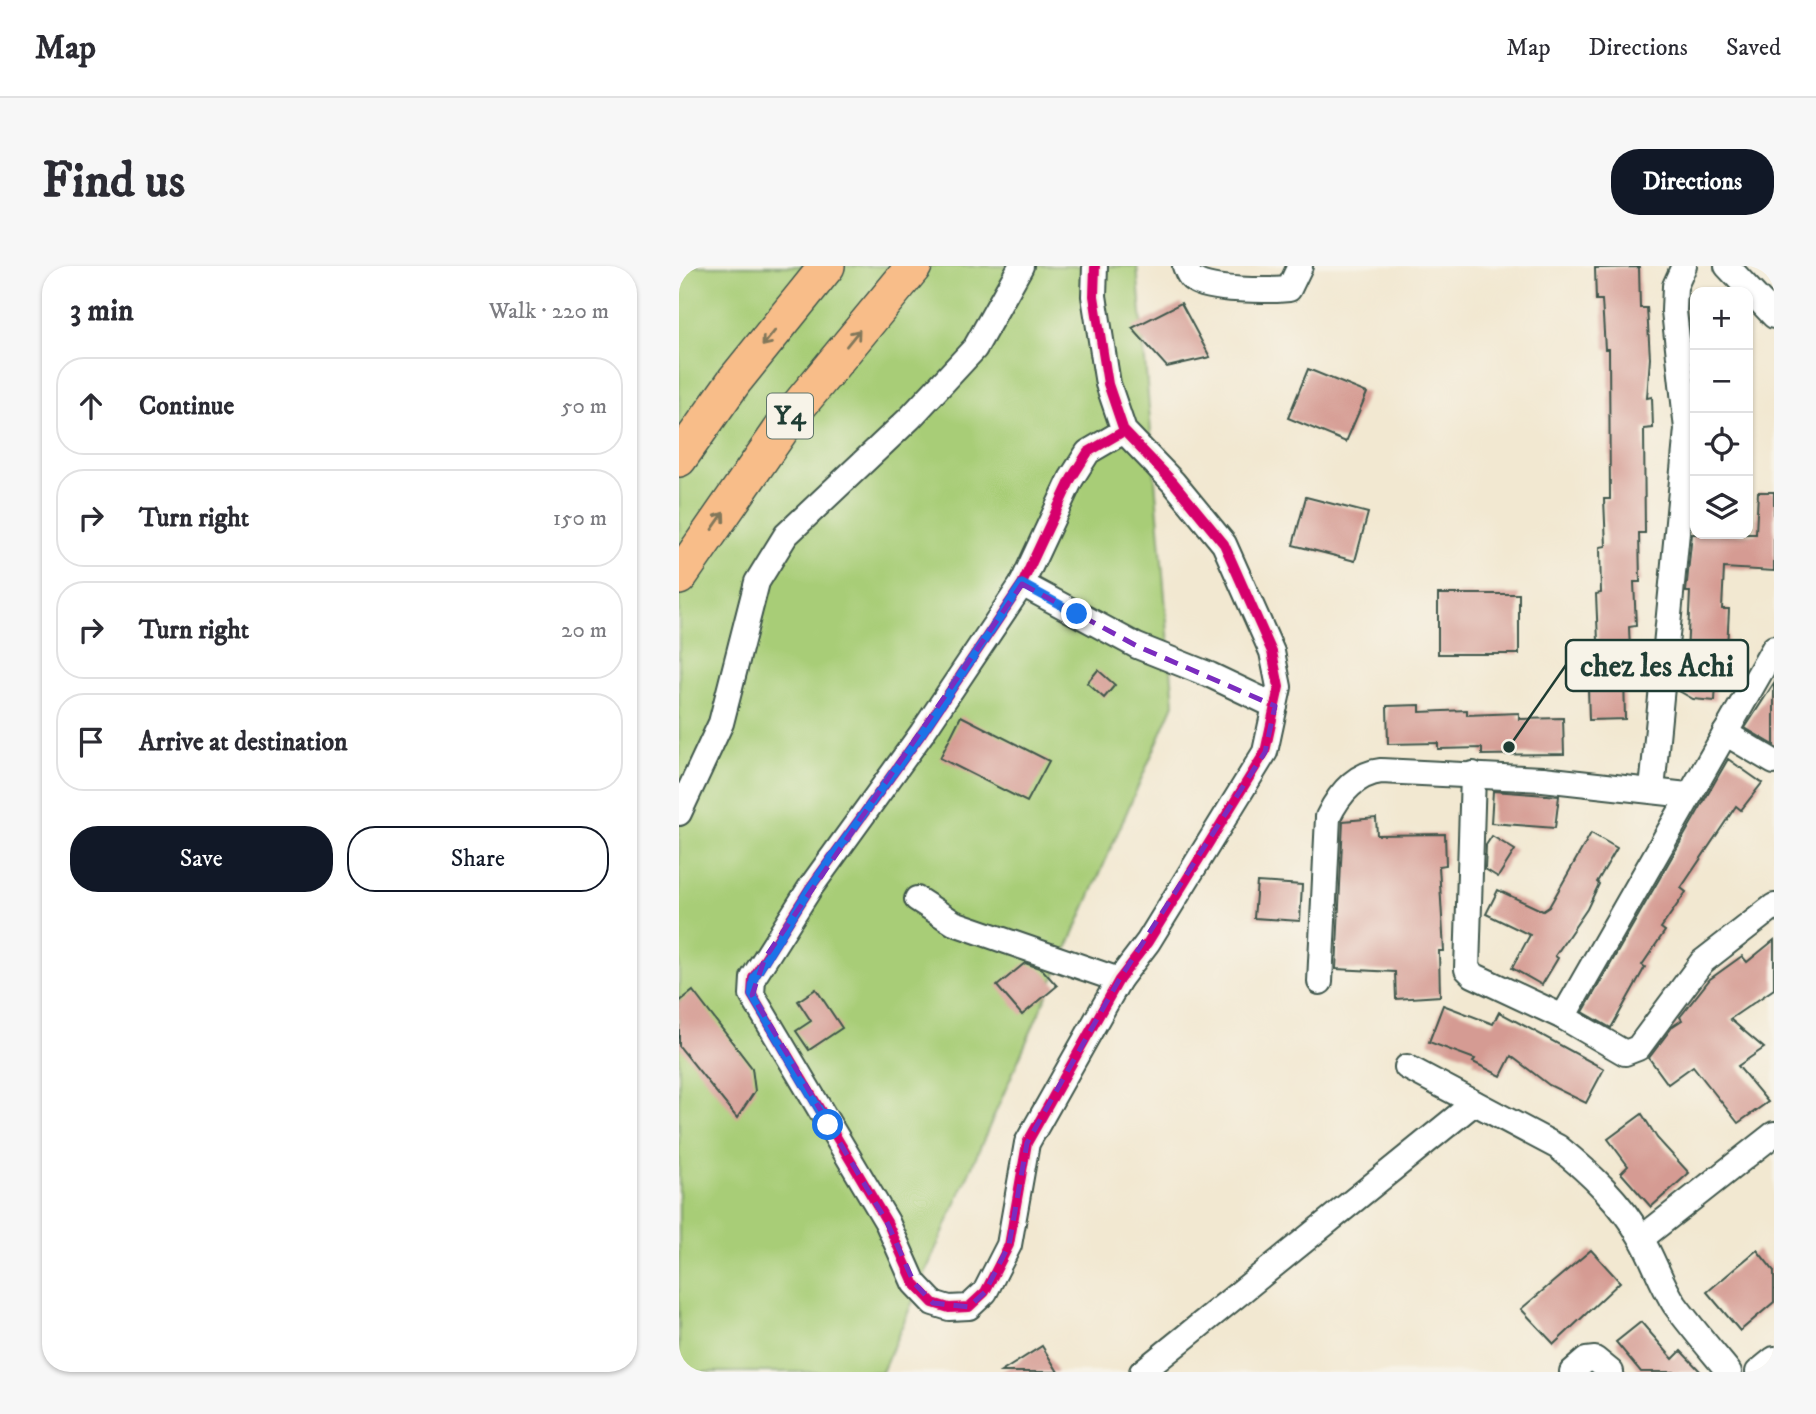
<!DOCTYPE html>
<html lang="en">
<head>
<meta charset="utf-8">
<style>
	body { margin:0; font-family:"IM FELL DW Pica",serif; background:#f7f7f7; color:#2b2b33 }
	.controls { position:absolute; right:21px; top:21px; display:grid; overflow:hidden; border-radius:14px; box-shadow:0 2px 5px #0004 }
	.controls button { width:63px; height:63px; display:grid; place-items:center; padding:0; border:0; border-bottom:2px solid #e1e1e2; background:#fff; color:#2b2b33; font:35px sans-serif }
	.stop { position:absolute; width:21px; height:21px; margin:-16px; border:5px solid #1a73e8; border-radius:50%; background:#fff }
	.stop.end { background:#1a73e8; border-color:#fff; box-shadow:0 2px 7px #0008 }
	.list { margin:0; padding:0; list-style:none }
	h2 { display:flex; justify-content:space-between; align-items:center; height:91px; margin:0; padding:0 28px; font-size:30px }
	h2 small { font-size:23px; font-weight:400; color:#7c7c81 }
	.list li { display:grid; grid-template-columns:46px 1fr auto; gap:21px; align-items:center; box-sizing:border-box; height:98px; margin:0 14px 14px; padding:0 14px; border:2px solid #e1e1e2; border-radius:28px }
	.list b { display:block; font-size:26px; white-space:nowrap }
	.list em { font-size:23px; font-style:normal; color:#7c7c81 }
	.actions { display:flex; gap:14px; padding:21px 28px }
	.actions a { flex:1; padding:16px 0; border:2px solid #111827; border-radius:28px; text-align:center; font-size:24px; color:#111827 }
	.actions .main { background:#111827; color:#fff }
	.icon { flex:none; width:38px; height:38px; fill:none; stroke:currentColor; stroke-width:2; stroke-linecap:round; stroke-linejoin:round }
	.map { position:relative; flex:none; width:1095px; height:1106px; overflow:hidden; border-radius:28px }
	header { display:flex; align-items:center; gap:42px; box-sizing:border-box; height:98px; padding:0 35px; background:#fff; border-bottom:2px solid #e1e1e2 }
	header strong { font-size:33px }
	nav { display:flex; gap:38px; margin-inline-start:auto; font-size:24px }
	.intro { display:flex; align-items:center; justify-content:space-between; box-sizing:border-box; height:168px; padding:0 42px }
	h1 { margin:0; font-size:49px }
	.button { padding:18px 32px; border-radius:28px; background:#111827; color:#fff; font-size:24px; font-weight:700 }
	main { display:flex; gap:42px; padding:0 42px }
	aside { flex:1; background:#fff; border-radius:28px; box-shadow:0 2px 5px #0004 }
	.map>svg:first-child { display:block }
	.green { fill:#a8cd77; stroke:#648556; stroke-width:2 }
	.building { fill:#d59b93 }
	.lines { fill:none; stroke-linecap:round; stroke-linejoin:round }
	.minor-casing { stroke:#3f574c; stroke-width:28 }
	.highway-casing { stroke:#3f574c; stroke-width:38 }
	.minor { stroke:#fff; stroke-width:24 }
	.highway { stroke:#f8bd89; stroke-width:35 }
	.cycleway-casing { stroke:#f7f3e8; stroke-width:15 }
	.cycleway { stroke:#d6006c; stroke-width:10 }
	.oneway { stroke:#81775a }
	.route { stroke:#1a73e8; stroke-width:9 }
	.marked { fill:none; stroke:#7b2cbf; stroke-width:5; stroke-dasharray:14 9; stroke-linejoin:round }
	.labels { text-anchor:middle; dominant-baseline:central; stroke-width:5; stroke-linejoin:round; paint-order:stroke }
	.shield { fill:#f7f3e8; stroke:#60746a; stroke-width:2 }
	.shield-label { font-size:26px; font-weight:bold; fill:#1f3d34 }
	.leader { fill:none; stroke:#1f3d34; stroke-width:2.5 }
	.callout-dot { fill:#1f3d34; stroke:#f7f3e8; stroke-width:2.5 }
	.callout { fill:#f7f3e8; stroke:#1f3d34; stroke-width:2.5 }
	.callout-label { font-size:30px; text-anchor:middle; font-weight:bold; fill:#1f3d34 }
</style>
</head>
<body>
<header>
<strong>Map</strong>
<nav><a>Map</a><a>Directions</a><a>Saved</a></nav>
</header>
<div class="intro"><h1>Find us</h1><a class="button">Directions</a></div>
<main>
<aside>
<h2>3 min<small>Walk · 220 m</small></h2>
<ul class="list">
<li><svg class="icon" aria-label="ahead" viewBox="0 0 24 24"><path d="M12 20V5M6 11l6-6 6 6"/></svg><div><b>Continue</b></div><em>50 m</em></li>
<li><svg class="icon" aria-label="right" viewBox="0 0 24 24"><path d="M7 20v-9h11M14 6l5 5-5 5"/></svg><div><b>Turn right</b></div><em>150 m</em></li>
<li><svg class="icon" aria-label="right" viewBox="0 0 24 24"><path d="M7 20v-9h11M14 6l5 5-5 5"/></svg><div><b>Turn right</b></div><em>20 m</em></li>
<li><svg class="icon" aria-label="arrive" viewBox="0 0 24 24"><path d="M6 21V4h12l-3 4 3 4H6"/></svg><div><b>Arrive at destination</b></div></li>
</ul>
<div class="actions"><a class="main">Save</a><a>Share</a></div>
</aside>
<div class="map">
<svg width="1095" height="1106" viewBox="0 0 1095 1106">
	<rect width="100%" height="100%" fill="#f7f3e8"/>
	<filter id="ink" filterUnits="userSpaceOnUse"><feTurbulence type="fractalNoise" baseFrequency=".0143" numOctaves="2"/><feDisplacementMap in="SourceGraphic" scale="14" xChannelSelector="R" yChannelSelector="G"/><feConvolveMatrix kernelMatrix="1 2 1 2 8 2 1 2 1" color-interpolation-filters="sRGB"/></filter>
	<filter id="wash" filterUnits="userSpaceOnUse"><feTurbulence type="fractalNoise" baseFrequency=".00686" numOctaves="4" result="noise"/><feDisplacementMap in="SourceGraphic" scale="28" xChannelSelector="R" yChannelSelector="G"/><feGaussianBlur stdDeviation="1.57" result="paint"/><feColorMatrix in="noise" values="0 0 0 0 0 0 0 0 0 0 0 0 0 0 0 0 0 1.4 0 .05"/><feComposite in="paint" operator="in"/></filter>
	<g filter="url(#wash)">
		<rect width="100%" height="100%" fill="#f2e8d1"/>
		<!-- green -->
		<path class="green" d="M0,0H458L495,438L203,1106H0Z"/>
		<g id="blocks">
			<!-- building -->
			<g class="building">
				<path d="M960,1L961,42H968L971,92L968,132L973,131L974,162L965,163L966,267H960L961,316H955L957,360L950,361L952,408L945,409L946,453L910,454L909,422H915L913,376L919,375L917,328L922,327L921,281L927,280L925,233H931L930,83H926L923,34H917L916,2Z"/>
				<path d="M502,37L531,91L488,101L453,62Z"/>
				<path d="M629,103L688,127L667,176L609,152Z"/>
				<path d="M1079,226H1095V305L1045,302L1043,343H1050L1048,383L1039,382L1036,435L1014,433L1000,425L1002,389H1008L1011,326H1007L1013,268H1077Z"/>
				<path d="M627,231L689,247L676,295L614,279Z"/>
				<rect x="759" y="328" width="81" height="60"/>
				<path d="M419,404L436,419L425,432L408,417Z"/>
				<path d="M1095,417V479L1066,462Z"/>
				<path d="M741,439V446L788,444V449L840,447V453L884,452L885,488L803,489V482L759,483V477L709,478L708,440Z"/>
				<path d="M282,450L370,495L348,536L261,492Z"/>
				<path d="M1049,493L1083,517L1062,544L1057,540L1002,622L1007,626L982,662L986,665L963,699L966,701L932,762L904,746Z"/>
				<path d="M814,525L880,530L876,562L812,557Z"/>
				<path d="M697,552L698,569L766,568L767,599L760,600L765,685H760L761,730L717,733L716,706L657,703L664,555Z"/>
				<path d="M912,567L938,582L918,616L920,618L908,643L876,690L879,692L863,719L833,702L851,669L807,648L819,624L864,645L870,641Z"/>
				<path d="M813,570L836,584L819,611L806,603L807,579Z"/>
				<path d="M578,616L623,619L621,655L575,652Z"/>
				<path d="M1095,674V723L1051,753L1085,782L1059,800L1089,836L1059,857L1014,800L989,818L970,792L994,760L1003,754L1001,751L1031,713L1063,690L1068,696Z"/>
				<path d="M346,697L363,703L378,720L343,749L318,720Z"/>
				<path d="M137,723L163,762L130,784L117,765L132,755L119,735Z"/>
				<path d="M14,725L73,802L76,825L58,852L0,780V736Z"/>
				<path d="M764,739L814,758L820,746L925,803L907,837L870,819L832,790L822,810L794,796L796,793L750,776Z"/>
				<path d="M963,848L978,872L1010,907L972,941L942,907L949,900L929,873Z"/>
				<path d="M912,984L941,1016L875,1078L842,1043Z"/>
				<path d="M1078,984L1095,1005V1036L1061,1065L1028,1026Z"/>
				<path d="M962,1056L994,1093L1002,1085L1022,1106H962L937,1076Z"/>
				<path d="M363,1080L379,1106H322Z"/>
			</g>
		</g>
	</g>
	<g filter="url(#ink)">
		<use href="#blocks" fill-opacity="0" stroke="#3f574c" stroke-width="2"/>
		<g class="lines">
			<!-- minor casing -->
			<g class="minor-casing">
				<g id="minor">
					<path d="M416,0L415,30L429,118L445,165L494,216L545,278L593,386L600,421L586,486L469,676L440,714L348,877L330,979L306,1026L290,1041L270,1042L254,1037L235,1017L208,956L73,729L74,712L131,622L243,467L343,318L392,213L409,186L445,165"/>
					<path d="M506,0C508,5 510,11 515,14C531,25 589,25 610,23L621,0"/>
					<path d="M1048,0L1095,50"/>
					<path d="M343,318L458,380L531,409L596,440"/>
					<path d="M1046,467L1095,496"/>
					<path d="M794,508L788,703L794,709L884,751L946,787L959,782L1023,696L1095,640"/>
					<path d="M973,524L1008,163L995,45L996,20L1005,0"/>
					<path d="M0,547L42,457L78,316L107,269L231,152L296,82L342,0"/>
					<path d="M238,633L275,657L440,714"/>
					<path d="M641,716L649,551C660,528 677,508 702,505L864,513L1008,529"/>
					<path d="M884,751L1095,382"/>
					<path d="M728,801L879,881C911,907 942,936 962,972C975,994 982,1018 996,1039C1013,1062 1032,1084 1050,1106"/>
					<path d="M963,972L1095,868"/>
					<path d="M463,1106L795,837"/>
					<path d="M893,1106L907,1094L916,1093L932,1106"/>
					<path d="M1079,1106L1095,1093"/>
				</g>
			</g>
			<!-- highway casing -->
			<g class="highway-casing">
				<g id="highway">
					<path d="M0,193L56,114L148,0"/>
					<path d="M0,311L113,148L235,0"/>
				</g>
			</g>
			<!-- minor -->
			<use href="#minor" class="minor"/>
			<!-- highway -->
			<use href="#highway" class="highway"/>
			<!-- cycleway casing -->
			<g class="cycleway-casing">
				<path id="cycleway" d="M416,0L415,30L429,118L445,165L494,216L545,278L593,386L600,421L586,486L469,676L440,714L348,877L330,979L306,1026L290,1041L270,1042L254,1037L235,1017L208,956L73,729L74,712L131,622L243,467L343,318L392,213L409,186L445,165"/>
			</g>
			<!-- cycleway -->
			<use href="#cycleway" class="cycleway"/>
		</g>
		<!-- one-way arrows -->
		<defs><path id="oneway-shaft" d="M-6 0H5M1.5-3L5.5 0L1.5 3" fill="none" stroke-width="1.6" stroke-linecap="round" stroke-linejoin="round" transform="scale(1.75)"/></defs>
		<g class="oneway">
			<use href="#oneway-shaft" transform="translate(90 72) rotate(129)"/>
			<use href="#oneway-shaft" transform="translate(174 72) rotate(-51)"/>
			<use href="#oneway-shaft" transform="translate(39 255) rotate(-55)"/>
		</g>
	</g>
	<g class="lines" filter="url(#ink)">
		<!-- route -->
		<path class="route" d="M149,859L73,729L75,712L131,622L243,467L343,318L398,348"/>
	</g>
	<!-- marked area -->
	<path class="marked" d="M343,318L458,380L596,440L586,486L440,714L348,877L330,979L306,1026L290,1041L254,1037L235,1017L208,956L73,729L86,692Z"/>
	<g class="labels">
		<!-- shield labels -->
		<rect class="shield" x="88" y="127.5" width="46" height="45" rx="5"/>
		<g class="shield-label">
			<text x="111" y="150">Y4</text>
		</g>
	</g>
	<!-- callouts -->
	<path class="leader" d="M830 481L887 399"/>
	<circle class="callout-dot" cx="830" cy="481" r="7"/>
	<rect class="callout" x="887" y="374" width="182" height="51" rx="7"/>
	<g class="callout-label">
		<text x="978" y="410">chez les Achi</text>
	</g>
</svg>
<div class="controls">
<button>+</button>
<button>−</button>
<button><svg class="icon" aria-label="locate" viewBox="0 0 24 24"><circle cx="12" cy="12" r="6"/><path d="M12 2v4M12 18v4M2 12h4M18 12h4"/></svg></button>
<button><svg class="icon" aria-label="layers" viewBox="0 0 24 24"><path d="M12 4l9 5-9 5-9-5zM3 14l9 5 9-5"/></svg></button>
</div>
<div class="stop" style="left:149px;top:859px"></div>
<div class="stop end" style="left:398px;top:348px"></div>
</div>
</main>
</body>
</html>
